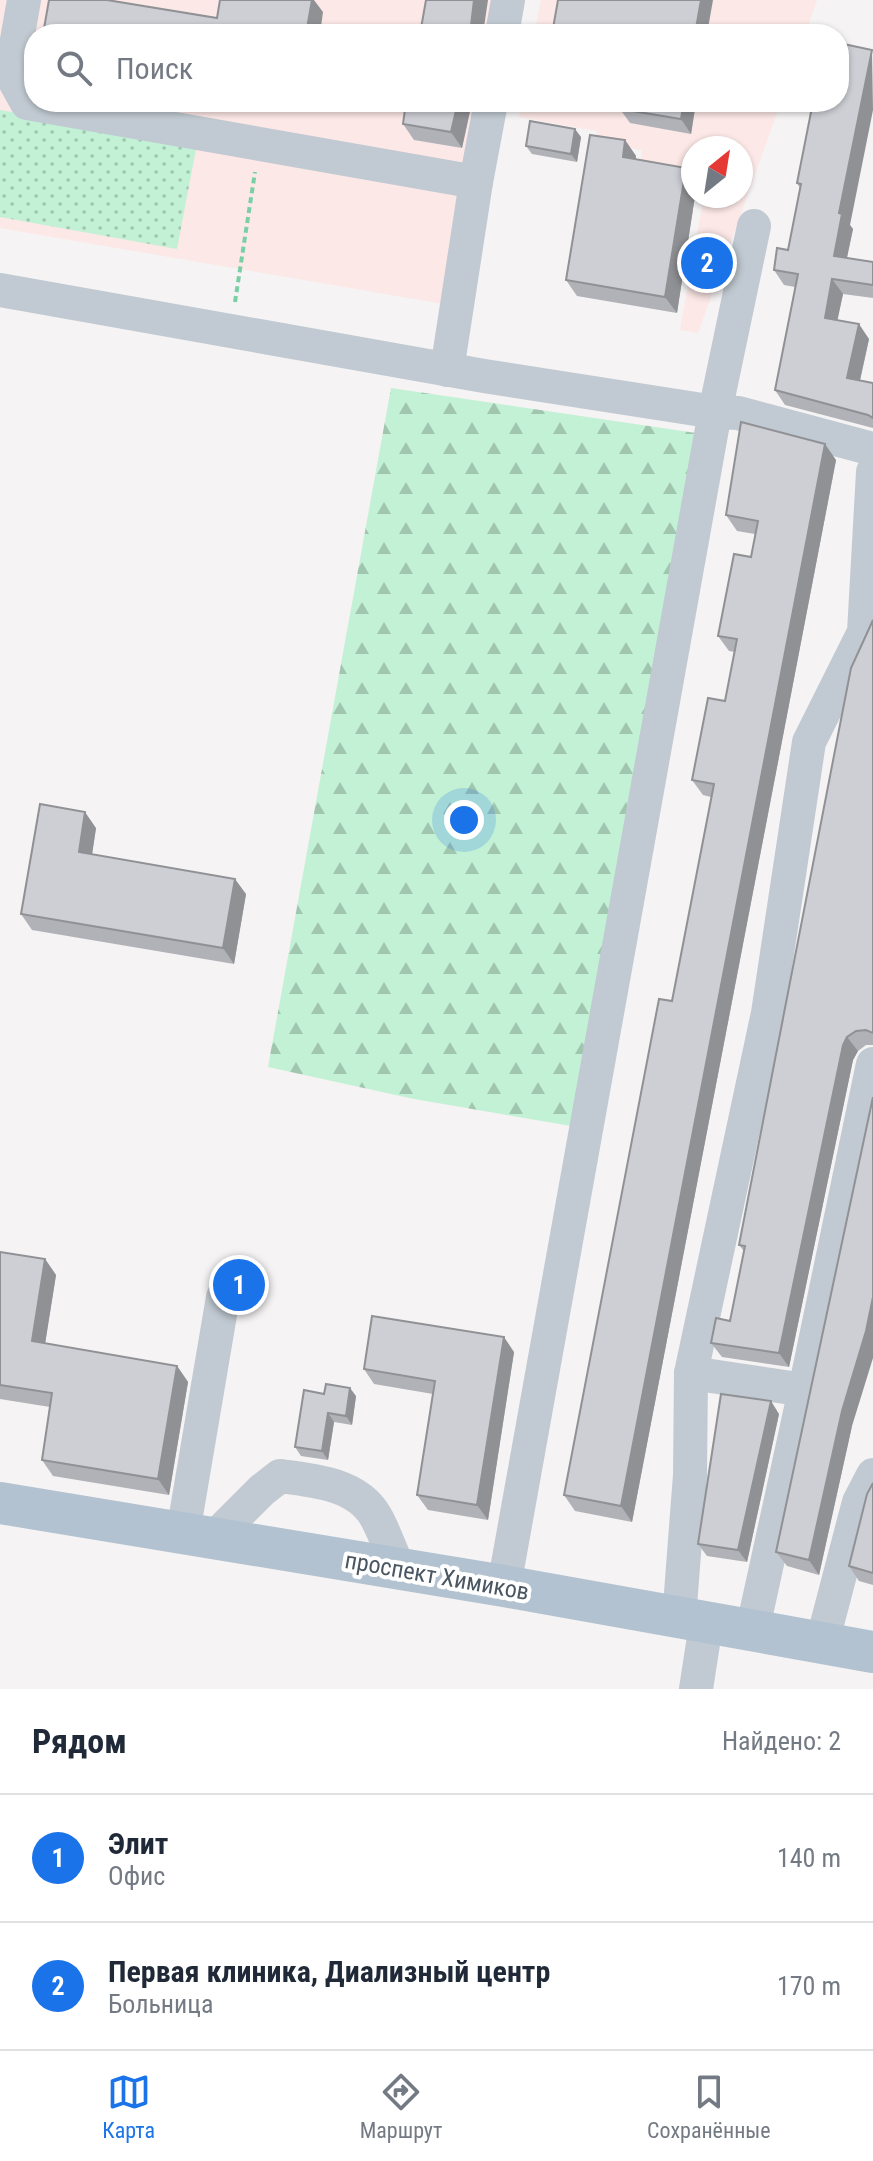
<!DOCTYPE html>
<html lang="ru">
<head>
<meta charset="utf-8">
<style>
	body { margin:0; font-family:"Roboto Condensed",sans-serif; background:#f6f6f7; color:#1f2937 }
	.compass { position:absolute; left:681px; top:136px; width:72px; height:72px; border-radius:50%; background:#fff; box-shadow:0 2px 6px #0004; rotate:30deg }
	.you { position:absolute; left:464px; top:820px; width:28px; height:28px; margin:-20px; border:6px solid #fff; border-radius:50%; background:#1a73e8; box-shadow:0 0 0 12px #1a73e833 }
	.badge { display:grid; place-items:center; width:52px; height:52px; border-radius:50%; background:#1a73e8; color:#fff; font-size:26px; font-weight:700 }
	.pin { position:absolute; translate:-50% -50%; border:4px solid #fff; box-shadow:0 2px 8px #0006 }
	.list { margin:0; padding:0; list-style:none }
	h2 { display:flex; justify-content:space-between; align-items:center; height:104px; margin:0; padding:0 32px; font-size:34px }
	h2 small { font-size:26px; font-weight:400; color:#747a83 }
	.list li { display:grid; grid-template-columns:52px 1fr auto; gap:24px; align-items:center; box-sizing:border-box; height:128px; padding:0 32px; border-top:2px solid #e0e1e3 }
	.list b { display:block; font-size:30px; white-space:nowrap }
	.list p { margin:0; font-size:26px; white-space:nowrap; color:#747a83 }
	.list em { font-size:26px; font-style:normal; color:#747a83 }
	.icon { flex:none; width:44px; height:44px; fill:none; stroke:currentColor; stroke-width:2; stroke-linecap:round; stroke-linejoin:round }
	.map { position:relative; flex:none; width:873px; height:1689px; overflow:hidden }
	.search { position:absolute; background:#fff; box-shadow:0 2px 6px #0004; left:24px; right:24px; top:24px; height:88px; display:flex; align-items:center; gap:20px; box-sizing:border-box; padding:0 28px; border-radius:32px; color:#747a83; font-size:30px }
	.sheet { height:360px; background:#fff }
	nav { display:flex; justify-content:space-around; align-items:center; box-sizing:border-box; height:112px; border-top:2px solid #e0e1e3; background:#fff; font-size:22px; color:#747a83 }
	nav a { display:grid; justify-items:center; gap:4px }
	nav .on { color:#1a73e8 }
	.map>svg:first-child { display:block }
	.medical { fill:#fce8e6 }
	.forest { fill:url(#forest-firs) }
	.park { fill:url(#park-dots) }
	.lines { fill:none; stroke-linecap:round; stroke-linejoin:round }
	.path { stroke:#7ad0a6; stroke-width:4; stroke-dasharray:6 4; stroke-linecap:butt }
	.minor { stroke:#c1cad2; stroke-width:34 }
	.major { stroke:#b3c2d1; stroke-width:42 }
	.wall { fill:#b0b2b7 }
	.shaded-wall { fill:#909195 }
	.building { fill:#cdcfd5; stroke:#909195; stroke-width:2 }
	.labels { text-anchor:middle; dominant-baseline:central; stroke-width:8; stroke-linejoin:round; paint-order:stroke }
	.street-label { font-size:24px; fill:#4a5661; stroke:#fff }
</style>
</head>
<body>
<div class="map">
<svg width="873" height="1689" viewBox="0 0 873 1689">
	<defs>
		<pattern id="forest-firs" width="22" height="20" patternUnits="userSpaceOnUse" patternTransform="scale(2)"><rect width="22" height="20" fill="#c3f1d5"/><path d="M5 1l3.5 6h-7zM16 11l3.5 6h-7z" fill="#a0c6b0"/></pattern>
		<pattern id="park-dots" width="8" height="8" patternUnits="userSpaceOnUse" patternTransform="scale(2)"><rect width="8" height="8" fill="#c3f1d5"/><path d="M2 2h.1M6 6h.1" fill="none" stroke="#a0c6b0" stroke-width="1.8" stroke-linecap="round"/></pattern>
	</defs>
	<rect width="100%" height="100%" fill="#f5f3f3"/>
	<!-- medical -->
	<g class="medical">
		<path d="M0,0H520L514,34H34V102H501L461,307L0,228Z"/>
		<path d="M541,0H817L805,34H534Z"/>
		<path d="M522,102H781L698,333L680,330L704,196H741V148H693V177L640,168L642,150L596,142L597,131L519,117Z"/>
	</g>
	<!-- forest -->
	<path class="forest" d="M391,388L696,433L571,1126L414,1099L268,1067Z"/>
	<!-- park -->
	<path class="park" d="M0,110L197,144L177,249L0,217Z"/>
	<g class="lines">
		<!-- path -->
		<path class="path" d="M235,302L255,172"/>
		<!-- minor -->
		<g class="minor">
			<path d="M24,0L11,74L27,103L476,182L491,102"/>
			<path d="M502,34L508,0"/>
			<path d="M0,290L484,376L715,412L738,413L873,449"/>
			<path d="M447,370L476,182"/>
			<path d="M691,1373L805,1390L752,1632"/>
			<path d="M805,1390L873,1064"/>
			<path d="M183,1533L223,1297"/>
			<path d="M214,1538L262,1490L280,1476C313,1480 358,1484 376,1517C385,1533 391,1552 399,1569"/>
			<path d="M504,1586L715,412L754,226"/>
			<path d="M679,1619L690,1475L691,1373L768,1013L809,742L864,632L873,472"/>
			<path d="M822,1643L859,1502L873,1475"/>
			<path d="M696,1689L706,1624"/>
		</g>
		<!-- major -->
		<path class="major" d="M0,1503L504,1586L873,1652"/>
	</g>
	<!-- wall -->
	<g class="wall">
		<path d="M355,102H472L462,148L414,140L403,124L405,110Z"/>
		<path d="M696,102L691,134L630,123L620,109Z"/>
		<path d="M813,102L850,225L853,229L847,258L873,262V298L843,294L837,320L869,339L860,381L873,384V428L785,405L775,390L795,287L784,285L774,270L788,250L800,188L797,183Z"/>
		<path d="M581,137L577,162L532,154L526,146Z"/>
		<path d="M625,140L636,156V159L686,168L693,177V196H695L677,313L577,296L566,280Z"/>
		<path d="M836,460L632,1522L575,1511L564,1495L672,1001L711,797L703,795L692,780L725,701L735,652L729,651L718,636L751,557L755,534L737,531L726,515Z"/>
		<path d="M873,620V1045H866L858,1051L853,1060L789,1367L722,1357L711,1343L730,1321L744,1251L739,1245Z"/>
		<path d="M96,828L92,854L246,894L234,964L32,930L21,914Z"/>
		<path d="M0,1252L45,1259L56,1275L45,1343L177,1366L188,1382L169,1495L53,1476L42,1460L50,1407L0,1399Z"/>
		<path d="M514,1352L488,1520L428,1510L417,1495L433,1394L374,1384L364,1369Z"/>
		<path d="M324,1394L356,1396L352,1425L334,1422L328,1460L301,1456L295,1447Z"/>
		<path d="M779,1414L747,1562L707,1556L698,1544Z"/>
		<path d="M852,1426L819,1575L787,1566L776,1552Z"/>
		<path d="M873,1483V1585L859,1581L849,1566Z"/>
	</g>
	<!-- shaded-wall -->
	<g class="shaded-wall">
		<path d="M312,0H314L323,12L320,34H306Z"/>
		<path d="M474,0H488L483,34H470Z"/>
		<path d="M701,0H713L707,34H695Z"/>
		<path d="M872,50L873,110L850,225L853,229L844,271L834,256L839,213Z"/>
		<path d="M458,102H472L462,148L451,132Z"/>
		<path d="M684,102H696L691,134L681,119Z"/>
		<path d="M575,129L581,137L577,162L571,154Z"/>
		<path d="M625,140L636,156L634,173L623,157Z"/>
		<path d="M686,168L693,177V196H695L677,313L665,297Z"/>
		<path d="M832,279L843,294L835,332L825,318Z"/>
		<path d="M859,324L869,339L857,393L847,378Z"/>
		<path d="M825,444L836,460L632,1522L621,1506Z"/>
		<path d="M85,812L96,828L90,868L79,852Z"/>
		<path d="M235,879L246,894L234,964L223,948Z"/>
		<path d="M847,1037L858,1051L853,1060L789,1367L779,1353L843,1045Z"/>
		<path d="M45,1259L56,1275L43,1357L32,1341Z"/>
		<path d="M873,1297V1358L852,1426L819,1575L809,1560L842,1411Z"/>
		<path d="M504,1337L514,1352L488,1520L477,1505Z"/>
		<path d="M177,1366L188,1382L169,1495L158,1479Z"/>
		<path d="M350,1388L356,1396L352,1425L346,1416Z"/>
		<path d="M771,1401L779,1414L747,1562L738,1550Z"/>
		<path d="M328,1413L334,1422L328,1460L322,1451Z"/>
	</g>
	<!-- building -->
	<g class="building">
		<path d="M49,0H107L217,18L220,0H312L306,34H43Z"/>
		<path d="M426,0H474L470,34H420Z"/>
		<path d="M558,0H701L695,34H552Z"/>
		<path d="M839,43L872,50L839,213L842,214L834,256L873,262V285L832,279L825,318L859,324L847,378L873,383V418L868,415L775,390L798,274L774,270L777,248L788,250L801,184L797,183L813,102H839Z"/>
		<path d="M406,102H458L451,132L403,124Z"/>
		<path d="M621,102H684L681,119L620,109Z"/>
		<path d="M530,121L575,129L571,154L526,146Z"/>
		<path d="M590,135L625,140L623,157L686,168L665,297L566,280Z"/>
		<path d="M741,422L825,444L621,1506L564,1495L659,999L672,1001L714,784L692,780L708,698L725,701L737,639L718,636L734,554L751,557L758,521L726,515Z"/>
		<path d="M873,620V1033L866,1030L856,1031L847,1037L843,1045L779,1353L711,1343L716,1318L730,1321L745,1246L739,1245L851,668Z"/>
		<path d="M40,804L85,812L79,852L235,879L223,948L21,914Z"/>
		<path d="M873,1097V1297L866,1331L842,1411L809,1560L776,1552Z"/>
		<path d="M0,1252L45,1259L32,1341L177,1366L158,1479L42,1460L52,1393L0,1385Z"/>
		<path d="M372,1316L504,1337L477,1505L417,1495L435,1381L364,1369Z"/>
		<path d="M326,1384L350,1388L346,1416L328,1413L322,1451L295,1447L304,1390L324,1394Z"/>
		<path d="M721,1394L771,1401L738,1550L698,1544Z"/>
		<path d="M873,1483V1573L849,1566L867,1494Z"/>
	</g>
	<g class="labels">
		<!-- street labels -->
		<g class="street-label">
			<text transform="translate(437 1576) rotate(10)">проспект Химиков</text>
		</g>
	</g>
</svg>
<svg class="compass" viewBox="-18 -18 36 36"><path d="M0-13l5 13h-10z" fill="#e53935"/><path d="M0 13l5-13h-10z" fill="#747a83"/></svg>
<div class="you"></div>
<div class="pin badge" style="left:239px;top:1285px">1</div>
<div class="pin badge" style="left:707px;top:263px">2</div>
<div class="search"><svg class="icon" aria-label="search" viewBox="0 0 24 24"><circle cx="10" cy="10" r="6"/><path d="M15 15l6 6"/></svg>Поиск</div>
</div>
<section class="sheet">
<h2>Рядом<small>Найдено: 2</small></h2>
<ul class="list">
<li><span class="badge">1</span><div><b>Элит</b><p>Офис</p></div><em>140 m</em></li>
<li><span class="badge">2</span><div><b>Первая клиника, Диализный центр</b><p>Больница</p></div><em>170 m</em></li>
</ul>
</section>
<nav>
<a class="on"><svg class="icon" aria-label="map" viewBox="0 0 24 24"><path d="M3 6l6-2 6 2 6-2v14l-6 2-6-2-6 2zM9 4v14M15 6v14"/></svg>Карта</a>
<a><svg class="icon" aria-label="directions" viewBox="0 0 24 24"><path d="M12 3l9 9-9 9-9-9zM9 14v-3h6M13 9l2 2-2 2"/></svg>Маршрут</a>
<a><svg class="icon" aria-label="saved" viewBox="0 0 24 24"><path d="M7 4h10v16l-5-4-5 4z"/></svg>Сохранённые</a>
</nav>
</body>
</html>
